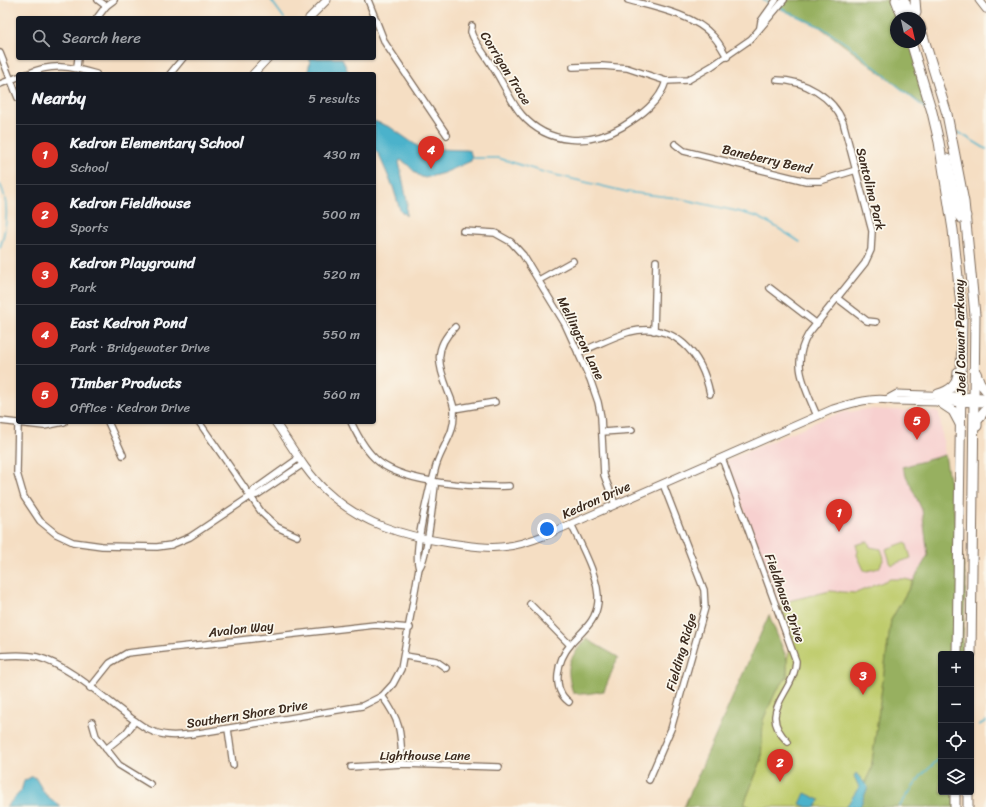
<!DOCTYPE html>
<html lang="en">
<head>
<meta charset="utf-8">
<style>
	body { margin:0; font-family:Sriracha,sans-serif; background:#20242c; color:#f1f3f6 }
	.controls { position:absolute; right:12px; bottom:12px; display:grid; overflow:hidden; border-radius:4px; box-shadow:0 1px 3px #0004 }
	.controls button { width:36px; height:36px; display:grid; place-items:center; padding:0; border:0; border-bottom:1px solid #363941; background:#171b24; color:#f1f3f6; font:20px sans-serif }
	.compass { position:absolute; left:890px; top:12px; width:36px; height:36px; border-radius:50%; background:#171b24; box-shadow:0 1px 3px #0004; rotate:146deg }
	.you { position:absolute; left:547px; top:529px; width:14px; height:14px; margin:-10px; border:3px solid #fff; border-radius:50%; background:#1a73e8; box-shadow:0 0 0 6px #1a73e833 }
	.badge { display:grid; place-items:center; width:26px; height:26px; border-radius:50%; background:#d93025; color:#fff; font-size:13px; font-weight:700 }
	.pin { position:absolute; translate:-50% -33px; filter:drop-shadow(0 1px 2px #0008) }
	.pin::after { content:''; position:absolute; top:21px; width:14px; height:12px; background:inherit; clip-path:polygon(0 0,100% 0,50% 100%) }
	.list { margin:0; padding:0; list-style:none }
	h2 { display:flex; justify-content:space-between; align-items:center; height:52px; margin:0; padding:0 16px; font-size:17px }
	h2 small { font-size:13px; font-weight:400; color:#9ea1a6 }
	.list li { display:grid; grid-template-columns:26px 1fr auto; gap:12px; align-items:center; box-sizing:border-box; height:60px; padding:0 16px; border-top:1px solid #363941 }
	.list b { display:block; font-size:15px; white-space:nowrap }
	.list p { margin:0; font-size:13px; white-space:nowrap; color:#9ea1a6 }
	.list em { font-size:13px; font-style:normal; color:#9ea1a6 }
	.icon { flex:none; width:22px; height:22px; fill:none; stroke:currentColor; stroke-width:2; stroke-linecap:round; stroke-linejoin:round }
	.map { position:relative; flex:none; width:986px; height:807px; overflow:hidden }
	.search { position:absolute; background:#171b24; box-shadow:0 1px 3px #0004; left:16px; top:16px; width:360px; height:44px; display:flex; align-items:center; gap:10px; box-sizing:border-box; padding:0 14px; border-radius:4px; color:#9ea1a6; font-size:15px }
	.panel { position:absolute; background:#171b24; box-shadow:0 1px 3px #0004; left:16px; top:72px; width:360px; height:352px; border-radius:4px }
	.map>svg:first-child { display:block }
	.built { fill:#f7d0cf }
	.green { fill:#bfcc6d; stroke:#7d7b46 }
	.forest { fill:#97b060; stroke:#696d3f }
	.water { fill:#4cb2cb; stroke:#446e74 }
	.lines { fill:none; stroke-linecap:round; stroke-linejoin:round }
	.stream { stroke:#4cb2cb; stroke-width:1.5 }
	.minor-casing { stroke:#7c6958; stroke-width:8 }
	.tertiary-casing { stroke:#7c6958; stroke-width:9 }
	.primary-casing { stroke:#7c6958; stroke-width:11 }
	.minor { stroke:#fff; stroke-width:5.5 }
	.tertiary { stroke:#fff; stroke-width:7 }
	.primary { stroke:#fff; stroke-width:9 }
	.labels { text-anchor:middle; dominant-baseline:central; stroke-width:3.5; stroke-linejoin:round; paint-order:stroke }
	.street-label { font-size:13px; fill:#3b2a1e; stroke:#fbf7ec }
</style>
</head>
<body>
<div class="map">
<svg width="986" height="807" viewBox="0 0 986 807">
	<rect width="100%" height="100%" fill="#fbf7ec"/>
	<filter id="ink" filterUnits="userSpaceOnUse"><feTurbulence type="fractalNoise" baseFrequency=".025" numOctaves="2"/><feDisplacementMap in="SourceGraphic" scale="8" xChannelSelector="R" yChannelSelector="G"/><feConvolveMatrix kernelMatrix="1 2 1 2 8 2 1 2 1" color-interpolation-filters="sRGB"/></filter>
	<filter id="wash" filterUnits="userSpaceOnUse"><feTurbulence type="fractalNoise" baseFrequency=".012" numOctaves="4" result="noise"/><feDisplacementMap in="SourceGraphic" scale="16" xChannelSelector="R" yChannelSelector="G"/><feGaussianBlur stdDeviation="0.9" result="paint"/><feColorMatrix in="noise" values="0 0 0 0 0 0 0 0 0 0 0 0 0 0 0 0 0 1.4 0 .05"/><feComposite in="paint" operator="in"/></filter>
	<g filter="url(#wash)">
		<rect width="100%" height="100%" fill="#f5dec3"/>
		<!-- built -->
		<path class="built" d="M867,409L939,412L945,455L902,467L922,510L928,555L891,620L793,641L726,461L823,419L848,411L850,412Z"/>
		<!-- green -->
		<g class="green">
			<path d="M868,541L870,547L881,549L884,558L879,568L867,571L864,570L857,555L858,551L856,545Z"/>
			<path d="M906,542L911,558L891,565L886,549Z"/>
			<path d="M890,579H905L913,581L891,620L871,770L853,807H751L744,804L761,761L763,720L776,691L787,677V659L793,641L780,605L792,600L830,591L856,593Z"/>
		</g>
		<!-- forest -->
		<g class="forest">
			<path d="M785,0H895L902,18H896V42H911L932,112L820,27L777,7Z"/>
			<path d="M945,455L966,581L962,654H941V792H960V807H853L871,770L891,620L928,555L922,510L902,467Z"/>
			<path d="M769,615L787,659V677L776,691L763,720L761,761L744,804L751,807H684Z"/>
			<path d="M586,639L618,657L604,691L586,694L573,693C565,666 568,660 586,639Z"/>
		</g>
		<!-- water -->
		<g class="water">
			<path d="M310,58H342L349,74H308Z"/>
			<path d="M374,121L390,127L423,150L437,149L466,150L470,151L472,157L471,161L444,173L425,178C414,176 410,163 400,160L399,162L407,201L406,216L400,210L393,187L379,155L374,149Z"/>
			<path d="M856,773L868,787L860,807H846L859,787L854,776Z"/>
			<path d="M31,777H35L45,794L61,807H6L21,791L24,781Z"/>
			<path d="M805,793L820,800L816,807H807L800,804Z"/>
		</g>
		<g class="lines">
			<!-- stream -->
			<g class="stream">
				<path d="M271,0L284,18"/>
				<path d="M763,0L769,3"/>
				<path d="M780,8L823,28L848,45L927,110"/>
				<path d="M958,132L986,149"/>
				<path d="M472,158H498L543,172L627,192L677,198L736,211L758,217L773,225L800,242"/>
				<path d="M0,184C10,204 7,227 0,248"/>
				<path d="M979,725L986,721"/>
				<path d="M899,807L921,776L941,757"/>
			</g>
		</g>
	</g>
	<g filter="url(#ink)">
		<g class="lines">
			<!-- minor casing -->
			<g class="minor-casing">
				<g id="minor">
					<path d="M98,0L106,6"/>
					<path d="M368,0L385,43L447,135"/>
					<path d="M628,0C654,7 695,15 713,36C719,42 723,50 727,57"/>
					<path d="M97,18L106,6L114,0"/>
					<path d="M472,26L471,32L473,37C482,52 493,66 501,81C508,93 513,105 522,115C548,145 590,146 622,127C640,116 660,102 666,81"/>
					<path d="M760,27L761,21L776,0"/>
					<path d="M0,53L18,98"/>
					<path d="M77,67L78,58"/>
					<path d="M573,67L602,66L627,68L666,81L688,80L712,66L751,39L784,0"/>
					<path d="M27,74C53,63 70,66 96,74"/>
					<path d="M170,74L183,58"/>
					<path d="M777,80C804,80 833,97 843,122L872,231L871,250L865,263L809,333C790,364 805,386 817,416"/>
					<path d="M0,84L18,77"/>
					<path d="M675,144L684,151L806,181H820L856,170"/>
					<path d="M463,231L495,233L511,242L523,255L565,324L590,379L598,402L601,417L604,475L615,504"/>
					<path d="M539,280L573,261"/>
					<path d="M770,288L817,324"/>
					<path d="M837,298L867,321L876,322"/>
					<path d="M654,331L656,261"/>
					<path d="M578,353C595,346 612,337 629,332C675,321 702,354 710,394"/>
					<path d="M454,409L495,402"/>
					<path d="M0,421L44,426L64,422"/>
					<path d="M108,422L123,455"/>
					<path d="M199,422L262,513L277,527L297,536"/>
					<path d="M351,422C358,437 366,452 379,462C407,484 474,487 509,486"/>
					<path d="M18,424L17,473L24,497L40,521L56,534L73,542L102,546L157,547L171,545L190,537L251,496L257,495L303,464"/>
					<path d="M602,432L632,430"/>
					<path d="M722,458L796,661C795,694 755,710 788,742"/>
					<path d="M251,496L254,490L299,458"/>
					<path d="M419,568C427,562 433,499 435,486L433,481"/>
					<path d="M530,604L570,645"/>
					<path d="M0,656C12,655 25,654 37,657C75,667 113,708 147,729C163,737 176,736 193,734L362,706L382,696L393,684L401,669L419,568C413,554 426,503 430,486C434,478 434,471 437,463C444,443 455,434 454,411C454,404 450,397 448,391C438,365 433,348 455,327"/>
					<path d="M405,656L436,661L446,668"/>
					<path d="M90,688L110,663L127,653L375,625L410,628"/>
					<path d="M382,696C401,721 401,733 402,764"/>
					<path d="M569,702C551,689 557,660 571,644C583,630 596,622 598,602C600,579 581,545 571,524"/>
					<path d="M92,722L96,736L119,765L150,784"/>
					<path d="M228,729L233,765"/>
					<path d="M106,749L126,733L135,721"/>
					<path d="M351,767L402,764L499,767"/>
					<path d="M649,780L671,729L705,608L704,590L663,484"/>
				</g>
			</g>
			<!-- tertiary casing -->
			<g class="tertiary-casing">
				<g id="tertiary">
					<path d="M979,0L986,9"/>
					<path d="M309,18L327,0"/>
					<path d="M253,74L268,58"/>
					<path d="M888,399L897,394L986,397"/>
					<path d="M275,422C291,445 305,471 325,490C361,524 403,536 450,543C467,545 484,549 501,547C517,546 531,541 546,535L833,409C852,403 875,396 894,401L986,403"/>
				</g>
			</g>
			<!-- primary casing -->
			<g class="primary-casing">
				<g id="primary">
					<path d="M896,0L903,18"/>
					<path d="M904,0L911,18"/>
					<path d="M915,0L916,13"/>
					<path d="M920,26L947,114L964,202L975,315L971,654"/>
					<path d="M911,42L932,112L939,142L953,230L962,315L957,654"/>
					<path d="M947,159L958,214L961,218L966,216"/>
					<path d="M976,373L980,383L986,390"/>
					<path d="M938,394C950,391 958,385 958,372"/>
					<path d="M938,401L953,411L961,426"/>
					<path d="M977,426V420L986,409"/>
					<path d="M955,807V792"/>
					<path d="M968,807V792"/>
				</g>
			</g>
			<!-- minor -->
			<use href="#minor" class="minor"/>
			<!-- tertiary -->
			<use href="#tertiary" class="tertiary"/>
			<!-- primary -->
			<use href="#primary" class="primary"/>
		</g>
	</g>
	<g class="labels">
		<!-- street labels -->
		<g class="street-label">
			<text transform="translate(506 68) rotate(58)">Corrigan Trace</text>
			<text transform="translate(767 159) rotate(13)">Baneberry Bend</text>
			<text transform="translate(871 189) rotate(76)">Santolina Park</text>
			<text transform="translate(960 337) rotate(-91)">Joel Cowan Parkway</text>
			<text transform="translate(581 338) rotate(64)">Mellington Lane</text>
			<text transform="translate(596 500) rotate(-24)">Kedron Drive</text>
			<text transform="translate(785 598) rotate(70)">Fieldhouse Drive</text>
			<text transform="translate(241 629) rotate(-6)">Avalon Way</text>
			<text transform="translate(681 652) rotate(-74)">Fielding Ridge</text>
			<text transform="translate(247 714) rotate(-9)">Southern Shore Drive</text>
			<text x="425" y="755">Lighthouse Lane</text>
		</g>
	</g>
</svg>
<div class="controls">
<button>+</button>
<button>−</button>
<button><svg class="icon" aria-label="locate" viewBox="0 0 24 24"><circle cx="12" cy="12" r="6"/><path d="M12 2v4M12 18v4M2 12h4M18 12h4"/></svg></button>
<button><svg class="icon" aria-label="layers" viewBox="0 0 24 24"><path d="M12 4l9 5-9 5-9-5zM3 14l9 5 9-5"/></svg></button>
</div>
<svg class="compass" viewBox="-18 -18 36 36"><path d="M0-13l5 13h-10z" fill="#e53935"/><path d="M0 13l5-13h-10z" fill="#9ea1a6"/></svg>
<div class="you"></div>
<div class="pin badge" style="left:839px;top:532px">1</div>
<div class="pin badge" style="left:780px;top:782px">2</div>
<div class="pin badge" style="left:863px;top:695px">3</div>
<div class="pin badge" style="left:431px;top:169px">4</div>
<div class="pin badge" style="left:917px;top:440px">5</div>
<div class="search"><svg class="icon" aria-label="search" viewBox="0 0 24 24"><circle cx="10" cy="10" r="6"/><path d="M15 15l6 6"/></svg>Search here</div>
<section class="panel">
<h2>Nearby<small>5 results</small></h2>
<ul class="list">
<li><span class="badge">1</span><div><b>Kedron Elementary School</b><p>School</p></div><em>430 m</em></li>
<li><span class="badge">2</span><div><b>Kedron Fieldhouse</b><p>Sports</p></div><em>500 m</em></li>
<li><span class="badge">3</span><div><b>Kedron Playground</b><p>Park</p></div><em>520 m</em></li>
<li><span class="badge">4</span><div><b>East Kedron Pond</b><p>Park · Bridgewater Drive</p></div><em>550 m</em></li>
<li><span class="badge">5</span><div><b>TImber Products</b><p>Office · Kedron Drive</p></div><em>560 m</em></li>
</ul>
</section>
</div>
</body>
</html>
